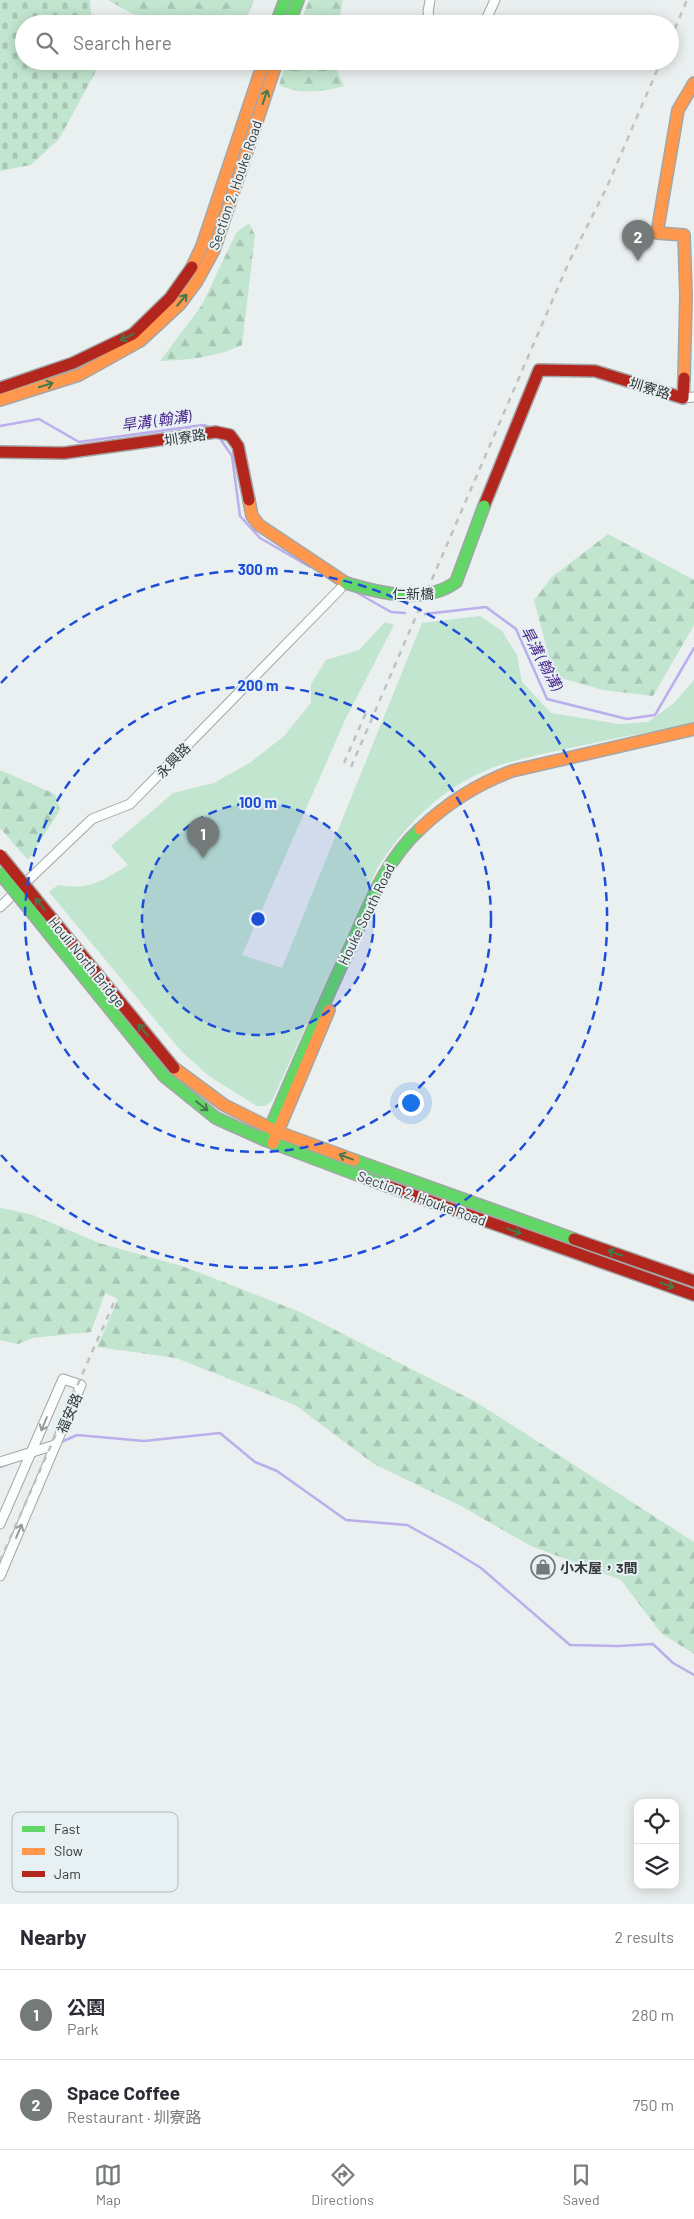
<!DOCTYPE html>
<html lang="en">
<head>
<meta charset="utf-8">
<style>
	body { margin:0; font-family:Barlow,"Noto Sans TC",sans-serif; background:#f7f7f7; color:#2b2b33 }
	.controls { position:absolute; right:15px; bottom:15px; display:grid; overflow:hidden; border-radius:10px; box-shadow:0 2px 12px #0003 }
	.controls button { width:45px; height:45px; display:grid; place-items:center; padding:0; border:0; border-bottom:1px solid #e1e1e2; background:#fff; color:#2b2b33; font:25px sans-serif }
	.you { position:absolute; left:410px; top:1102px; width:18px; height:18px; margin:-12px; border:4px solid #fff; border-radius:50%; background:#1a73e8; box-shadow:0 0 0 8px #1a73e833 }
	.badge { display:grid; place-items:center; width:32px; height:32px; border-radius:50%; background:#74797a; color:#fff; font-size:16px; font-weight:700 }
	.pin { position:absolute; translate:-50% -41px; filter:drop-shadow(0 1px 2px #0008) }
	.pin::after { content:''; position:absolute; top:26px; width:18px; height:15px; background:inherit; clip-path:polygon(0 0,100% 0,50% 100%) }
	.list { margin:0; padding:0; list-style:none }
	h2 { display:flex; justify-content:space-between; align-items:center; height:65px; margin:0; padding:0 20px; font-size:21px }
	h2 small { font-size:16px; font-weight:400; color:#7c7c81 }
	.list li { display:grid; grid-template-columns:32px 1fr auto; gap:15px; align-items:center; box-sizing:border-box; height:90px; padding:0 20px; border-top:1px solid #e1e1e2 }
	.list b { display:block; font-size:19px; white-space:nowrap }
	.list p { margin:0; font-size:16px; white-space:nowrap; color:#7c7c81 }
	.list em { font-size:16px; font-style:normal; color:#7c7c81 }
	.icon { flex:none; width:28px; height:28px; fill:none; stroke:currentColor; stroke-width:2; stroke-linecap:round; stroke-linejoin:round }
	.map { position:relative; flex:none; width:694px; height:1904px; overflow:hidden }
	.search { position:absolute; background:#fff; box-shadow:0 2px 12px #0003; left:15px; right:15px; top:15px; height:55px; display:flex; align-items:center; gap:12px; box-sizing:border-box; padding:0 18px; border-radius:28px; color:#7c7c81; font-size:19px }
	.sheet { height:245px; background:#fff }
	nav { display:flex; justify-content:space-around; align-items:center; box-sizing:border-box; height:70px; border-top:1px solid #e1e1e2; background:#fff; font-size:14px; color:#7c7c81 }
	nav a { display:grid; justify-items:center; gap:2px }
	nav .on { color:#74797a }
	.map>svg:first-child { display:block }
	.forest { fill:url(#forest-firs) }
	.cemetery { fill:url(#cemetery-stones) }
	.green { fill:#c2e5cf }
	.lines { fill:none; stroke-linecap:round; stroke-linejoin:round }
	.stream { stroke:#bbaeec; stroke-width:2.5 }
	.street-casing { stroke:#a3a6a7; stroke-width:11 }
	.fast-casing { stroke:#a3a6a7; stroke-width:14 }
	.slow-casing { stroke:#a3a6a7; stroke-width:14 }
	.jam-casing { stroke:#a3a6a7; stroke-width:14 }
	.street { stroke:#fcfdfd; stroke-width:9 }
	.fast { stroke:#63d668; stroke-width:11 }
	.slow { stroke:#ff974d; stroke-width:11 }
	.jam { stroke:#b3261e; stroke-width:11 }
	.rail { stroke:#c0c2c2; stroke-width:2.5; stroke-dasharray:6 6; stroke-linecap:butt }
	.fast-bridge-casing { stroke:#a3a6a7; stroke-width:14; stroke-linecap:butt }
	.jam-bridge-casing { stroke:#a3a6a7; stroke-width:14; stroke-linecap:butt }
	.fast-bridge { stroke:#63d668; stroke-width:11 }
	.jam-bridge { stroke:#b3261e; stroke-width:11 }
	.oneway { stroke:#47784c }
	.oneway2 { stroke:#989b9c }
	.ring { fill:none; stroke:#1d4ed8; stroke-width:2.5; stroke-dasharray:9 6 }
	.labels { text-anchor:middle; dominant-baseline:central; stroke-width:4; stroke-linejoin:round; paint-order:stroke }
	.street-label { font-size:14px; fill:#35393a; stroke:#e7f0f3 }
	.poi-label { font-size:14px; font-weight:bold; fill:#35393a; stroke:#e7f0f3; text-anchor:start }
	.water-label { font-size:15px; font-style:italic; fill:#4a268c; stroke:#e7f0f3 }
	.key { fill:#e7f0f3; stroke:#b2b9bc; stroke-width:1 }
	.key-label { font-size:14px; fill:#35393a }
	.centre { fill:#1d4ed8; stroke:#e7f0f3; stroke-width:2.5 }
	.ring-label { font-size:15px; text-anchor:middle; font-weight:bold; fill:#1d4ed8; stroke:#e7f0f3; stroke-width:4; stroke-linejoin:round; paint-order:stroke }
</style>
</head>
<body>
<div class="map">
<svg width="694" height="1904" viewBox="0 0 694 1904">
	<defs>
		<pattern id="forest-firs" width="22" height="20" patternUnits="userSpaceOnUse" patternTransform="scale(1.25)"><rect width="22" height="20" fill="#c2e5cf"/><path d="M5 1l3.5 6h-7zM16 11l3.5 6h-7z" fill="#a7c5b2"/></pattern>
		<pattern id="cemetery-stones" width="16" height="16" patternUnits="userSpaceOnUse" patternTransform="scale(1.25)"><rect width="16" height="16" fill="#c2e5cf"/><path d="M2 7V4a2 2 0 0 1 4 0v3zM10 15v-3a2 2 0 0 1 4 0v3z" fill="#a7c5b2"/></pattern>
	</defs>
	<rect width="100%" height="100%" fill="#eaeff0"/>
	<!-- forest -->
	<g class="forest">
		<path d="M108,0H254L244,24H142L143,20Z"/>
		<path d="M309,0H343L338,24H300Z"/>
		<path d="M287,61H332L344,86C322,92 300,95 279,85Z"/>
		<path d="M249,223L255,235L242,345C217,357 187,360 160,361L202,305L236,233Z"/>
		<path d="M608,534L694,580V625L653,696L603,690L554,676L534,600L552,577Z"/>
		<path d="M0,770L55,794L60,810L28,860L0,828Z"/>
		<path d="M0,1208L30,1214L102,1244L182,1266L300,1312L476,1402L694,1542V1654L661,1633L621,1580L531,1546L459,1505L374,1464L295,1405L176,1358L97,1347L118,1299L105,1293L91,1332L32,1338L18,1344L0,1340Z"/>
	</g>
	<!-- cemetery -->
	<path class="cemetery" d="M0,0H90L92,24H24V61H95L96,71L59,139L31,165L0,171Z"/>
	<!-- green -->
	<path class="green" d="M480,616L502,631L517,655L522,682L551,713L619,724L648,722L674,703L694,680V724C652,731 611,739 570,748C547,753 523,758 500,765C447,783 406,822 377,869L272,1101L265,1106H257L209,1076L181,1051L49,892L58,885C88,891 104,880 128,865L111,846L173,793L214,783L251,762L284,736L311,703V684L326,660L359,650L385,622L394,625L345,720L242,955L282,968L422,623Z"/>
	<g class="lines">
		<!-- stream -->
		<g class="stream">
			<path d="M0,426L39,419L79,442L203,425L213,428"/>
			<path d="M219,437L232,456L240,516L260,538L310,567"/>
			<path d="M354,591L391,612L405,613"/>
			<path d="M425,614L486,607L516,629L547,699L627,719L655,715L694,648"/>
			<path d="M59,1443L77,1435L144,1441L220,1433L255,1462L277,1471L346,1520L407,1525L447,1547L481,1568L570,1645L618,1646L653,1644L673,1663L694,1675"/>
			<path d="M0,1467L10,1463"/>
		</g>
		<!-- street casing -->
		<g class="street-casing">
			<g id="street">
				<path d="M430,0L428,12L431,24"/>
				<path d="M484,24L495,0"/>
				<path d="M683,398L694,397"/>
				<path d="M0,907L92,819L130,804L346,583"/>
				<path d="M0,1462L55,1445"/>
				<path d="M0,1524L63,1379L81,1385L0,1576"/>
			</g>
		</g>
		<!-- fast casing -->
		<g class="fast-casing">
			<g id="fast">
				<path d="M276,24L285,0"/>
				<path d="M289,24L298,0"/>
				<path d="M164,1076L216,1118L265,1140L387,1186"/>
				<path d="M265,1140C293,1075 321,1009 351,945C370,903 385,861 420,829"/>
				<path d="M354,1160L574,1239"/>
			</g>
		</g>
		<!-- slow casing -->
		<g class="slow-casing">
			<g id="slow">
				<path d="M192,267L202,246L264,61"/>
				<path d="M684,378L686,296L684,235L657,233L678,110L694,83"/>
				<path d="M0,400L79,375L140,341L180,304L197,281L214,250L277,61"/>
				<path d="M249,500L252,516L259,525L346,583"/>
				<path d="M420,829C447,803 477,784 512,771L694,729"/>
				<path d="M174,1068L224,1105L278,1132L354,1160"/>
				<path d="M273,1143L329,1010"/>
			</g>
		</g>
		<!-- jam casing -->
		<g class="jam-casing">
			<g id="jam">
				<path d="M0,388L73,363L133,334L170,298L192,267"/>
				<path d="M0,452L64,453L216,432L230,435L238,446L249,500"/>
				<path d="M484,506L539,370L595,371L683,398L684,378"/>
				<path d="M387,1186L694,1295"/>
				<path d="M574,1239L694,1281"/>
			</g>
		</g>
		<!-- street -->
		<use href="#street" class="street"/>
		<!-- fast -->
		<use href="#fast" class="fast"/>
		<!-- slow -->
		<use href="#slow" class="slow"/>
		<!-- jam -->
		<use href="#jam" class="jam"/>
		<!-- rail -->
		<g class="rail">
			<path d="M670,40L687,0"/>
			<path d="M344,763L368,708"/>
			<path d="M351,767L569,262L606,189L661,61"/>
			<path d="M0,1561L115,1300"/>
		</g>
		<!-- fast-bridge casing -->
		<g class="fast-bridge-casing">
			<g id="fast-bridge">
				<path d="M346,583C380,593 425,605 456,582L484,506"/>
				<path d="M0,873L164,1076"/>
			</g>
		</g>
		<!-- jam-bridge casing -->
		<g class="jam-bridge-casing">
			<path id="jam-bridge" d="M0,855L174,1068"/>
		</g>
		<!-- fast-bridge -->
		<use href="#fast-bridge" class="fast-bridge"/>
		<!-- jam-bridge -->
		<use href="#jam-bridge" class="jam-bridge"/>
	</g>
	<!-- one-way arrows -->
	<defs><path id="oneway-shaft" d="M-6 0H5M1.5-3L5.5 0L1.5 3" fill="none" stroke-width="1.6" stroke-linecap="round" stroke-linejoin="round" transform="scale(1.25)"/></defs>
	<g class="oneway">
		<use href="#oneway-shaft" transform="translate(265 97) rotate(-71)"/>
		<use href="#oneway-shaft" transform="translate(182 300) rotate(-50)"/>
		<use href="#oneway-shaft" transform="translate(127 337) rotate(153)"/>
		<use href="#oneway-shaft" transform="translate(46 385) rotate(-17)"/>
		<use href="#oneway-shaft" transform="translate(40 904) rotate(-129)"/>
		<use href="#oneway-shaft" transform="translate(143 1030) rotate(-129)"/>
		<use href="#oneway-shaft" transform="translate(202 1106) rotate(39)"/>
		<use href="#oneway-shaft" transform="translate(346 1157) rotate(-159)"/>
		<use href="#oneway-shaft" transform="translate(514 1231) rotate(19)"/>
		<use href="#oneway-shaft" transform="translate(615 1253) rotate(-161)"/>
		<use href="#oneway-shaft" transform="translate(667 1285) rotate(19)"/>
	</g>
	<g class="oneway2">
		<use href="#oneway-shaft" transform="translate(44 1424) rotate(113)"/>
		<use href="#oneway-shaft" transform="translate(19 1531) rotate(-67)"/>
	</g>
	<!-- distance rings -->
	<circle cx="258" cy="919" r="116" fill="#1d4ed8" fill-opacity=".12"/>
	<g class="ring">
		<circle cx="258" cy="919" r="116"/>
		<circle cx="258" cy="919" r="233"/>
		<path d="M1 683A349 349 0 1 1 1 1155"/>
	</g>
	<!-- icons -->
	<defs>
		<g id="shop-ring" transform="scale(1.25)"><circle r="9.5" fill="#e7f0f3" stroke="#74797a" stroke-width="1.5"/><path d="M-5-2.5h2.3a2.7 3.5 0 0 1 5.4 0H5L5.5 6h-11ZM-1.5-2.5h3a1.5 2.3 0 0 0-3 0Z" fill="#74797a"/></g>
	</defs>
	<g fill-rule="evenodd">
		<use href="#shop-ring" x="543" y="1567"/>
	</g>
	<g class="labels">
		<!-- street labels -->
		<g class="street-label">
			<text transform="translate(235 185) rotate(-71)">Section 2, Houke Road</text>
			<text transform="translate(650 388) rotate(17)">圳寮路</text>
			<text transform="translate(185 437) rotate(-9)">圳寮路</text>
			<text x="413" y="593">仁新橋</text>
			<text transform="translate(173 760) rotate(-46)">永興路</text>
			<text transform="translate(366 914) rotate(-64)">Houke South Road</text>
			<text transform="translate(87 962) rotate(51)">Houli North Bridge</text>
			<text transform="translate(422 1198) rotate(20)">Section 2, Houke Road</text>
			<text transform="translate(69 1413) rotate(-66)">福安路</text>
		</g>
		<!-- poi labels -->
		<g class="poi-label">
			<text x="560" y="1567">小木屋，3間</text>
		</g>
		<!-- water labels -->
		<g class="water-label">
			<text transform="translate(156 420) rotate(-8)">旱溝 (翰溝)</text>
			<text transform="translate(542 658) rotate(62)">旱溝 (翰溝)</text>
		</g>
	</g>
	<!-- legend -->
	<rect x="12" y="1812" width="166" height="80" rx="8" class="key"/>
	<rect x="22" y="1826" width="23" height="6" fill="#63d668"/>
	<rect x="22" y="1848" width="23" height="7" fill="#ff974d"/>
	<rect x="22" y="1871" width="23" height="6" fill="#b3261e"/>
	<g class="key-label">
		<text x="54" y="1834">Fast</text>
		<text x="54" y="1856">Slow</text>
		<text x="54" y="1879">Jam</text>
	</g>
	<circle cx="258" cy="919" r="8" class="centre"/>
	<g class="ring-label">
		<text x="258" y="575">300 m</text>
		<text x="258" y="691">200 m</text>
		<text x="258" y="808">100 m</text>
	</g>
</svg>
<div class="controls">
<button><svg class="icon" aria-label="locate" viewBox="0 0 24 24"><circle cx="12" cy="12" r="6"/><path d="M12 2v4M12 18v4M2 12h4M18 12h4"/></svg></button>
<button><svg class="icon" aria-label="layers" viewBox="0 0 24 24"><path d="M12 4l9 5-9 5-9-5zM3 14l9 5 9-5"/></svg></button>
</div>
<div class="you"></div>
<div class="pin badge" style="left:203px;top:858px">1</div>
<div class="pin badge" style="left:638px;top:261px">2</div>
<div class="search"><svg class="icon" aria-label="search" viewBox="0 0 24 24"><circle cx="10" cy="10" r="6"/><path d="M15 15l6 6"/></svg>Search here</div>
</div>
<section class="sheet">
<h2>Nearby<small>2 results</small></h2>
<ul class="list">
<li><span class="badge">1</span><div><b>公園</b><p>Park</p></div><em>280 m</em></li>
<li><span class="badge">2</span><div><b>Space Coffee</b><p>Restaurant · 圳寮路</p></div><em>750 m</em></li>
</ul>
</section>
<nav>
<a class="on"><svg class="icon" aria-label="map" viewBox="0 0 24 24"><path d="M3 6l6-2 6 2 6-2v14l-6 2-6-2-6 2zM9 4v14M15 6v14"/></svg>Map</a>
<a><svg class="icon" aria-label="directions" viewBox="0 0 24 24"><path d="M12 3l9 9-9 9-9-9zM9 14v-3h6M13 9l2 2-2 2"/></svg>Directions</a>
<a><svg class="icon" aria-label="saved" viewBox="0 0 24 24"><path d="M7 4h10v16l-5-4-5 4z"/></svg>Saved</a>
</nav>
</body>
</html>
